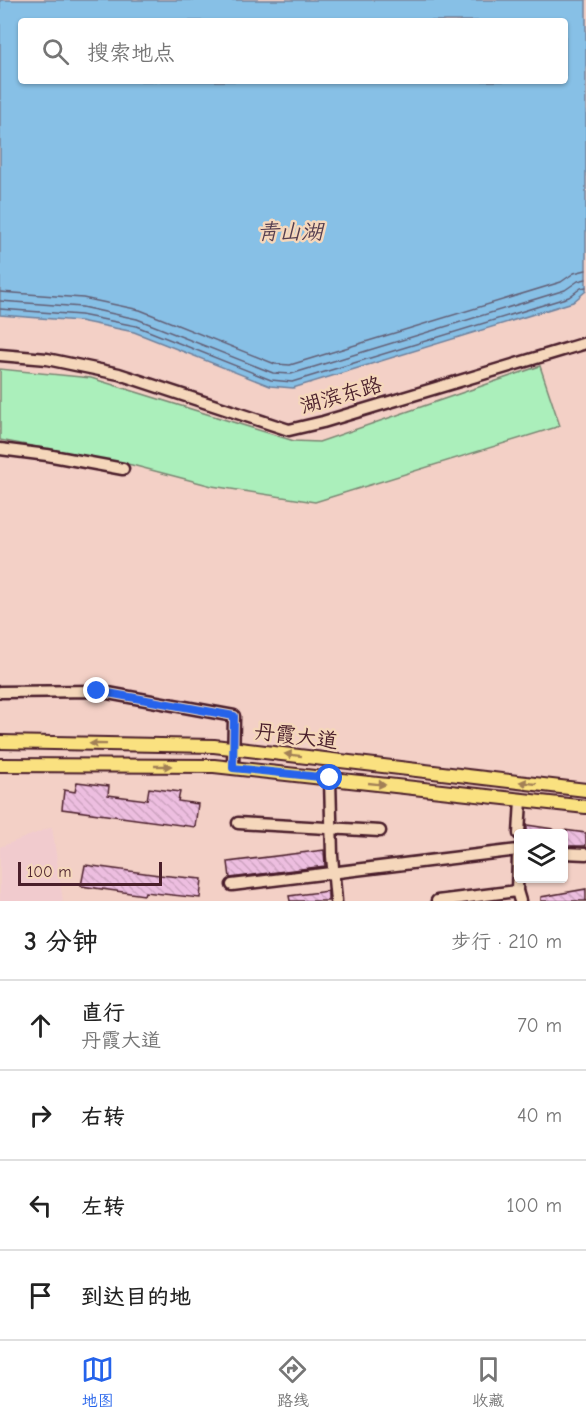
<!DOCTYPE html>
<html lang="zh">
<head>
<meta charset="utf-8">
<style>
	body { margin:0; font-family:"Comic Neue","LXGW WenKai TC",sans-serif; background:#f2f2f2; color:#222 }
	.controls { position:absolute; right:18px; bottom:18px; display:grid; overflow:hidden; border-radius:6px; box-shadow:0 2px 4px #0004 }
	.controls button { width:54px; height:54px; display:grid; place-items:center; padding:0; border:0; border-bottom:2px solid #e0e0e0; background:#fff; color:#222; font:30px sans-serif }
	.scale { position:absolute; left:18px; bottom:15px; width:144px; box-sizing:border-box; padding-left:6px; border:3px solid #4a1f2b; border-top:0; font-size:16px; line-height:21px; white-space:nowrap; color:#4a1f2b; -webkit-text-stroke:4px #f5d7bb; paint-order:stroke }
	.stop { position:absolute; width:18px; height:18px; margin:-14px; border:4px solid #2563eb; border-radius:50%; background:#fff }
	.stop.end { background:#2563eb; border-color:#fff; box-shadow:0 2px 6px #0008 }
	.list { margin:0; padding:0; list-style:none }
	h2 { display:flex; justify-content:space-between; align-items:center; height:78px; margin:0; padding:0 24px; font-size:26px }
	h2 small { font-size:20px; font-weight:400; color:#767676 }
	.list li { display:grid; grid-template-columns:39px 1fr auto; gap:18px; align-items:center; box-sizing:border-box; height:90px; padding:0 24px; border-top:2px solid #e0e0e0 }
	.list b { display:block; font-size:22px; white-space:nowrap }
	.list p { margin:0; font-size:20px; white-space:nowrap; color:#767676 }
	.list em { font-size:20px; font-style:normal; color:#767676 }
	.icon { flex:none; width:33px; height:33px; fill:none; stroke:currentColor; stroke-width:2; stroke-linecap:round; stroke-linejoin:round }
	.map { position:relative; flex:none; width:586px; height:901px; overflow:hidden }
	.search { position:absolute; background:#fff; box-shadow:0 2px 4px #0004; left:18px; right:18px; top:18px; height:66px; display:flex; align-items:center; gap:15px; box-sizing:border-box; padding:0 21px; border-radius:6px; color:#767676; font-size:22px }
	.sheet { height:438px; background:#fff }
	nav { display:flex; justify-content:space-around; align-items:center; box-sizing:border-box; height:84px; border-top:2px solid #e0e0e0; background:#fff; font-size:16px; color:#767676 }
	nav a { display:grid; justify-items:center; gap:3px }
	nav .on { color:#2563eb }
	.map>svg:first-child { display:block }
	.built { fill:#f1cbce }
	.green { fill:#abefbb; stroke:#7a8773; stroke-width:1.5 }
	.water { fill:#87c0e6; stroke:#6f809b; stroke-width:1.5; fill-rule:evenodd }
	.lines { fill:none; stroke-linecap:round; stroke-linejoin:round }
	.shore { stroke:#625f76; stroke-width:1.5 }
	.building { fill:url(#building-back-hatch); stroke:#4a1f2b; stroke-width:1.5 }
	.minor-casing { stroke:#4a1f2b; stroke-width:15 }
	.major-casing { stroke:#4a1f2b; stroke-width:16 }
	.minor { stroke:#f5d7bb; stroke-width:10 }
	.major { stroke:#fae180; stroke-width:12 }
	.oneway { fill:#a28056 }
	.route { stroke:#2563eb; stroke-width:8 }
	.labels { text-anchor:middle; dominant-baseline:central; stroke-width:5; stroke-linejoin:round; paint-order:stroke }
	.street-label { font-size:21px; fill:#4a1f2b; stroke:#f5d7bb }
	.water-label { font-size:22px; font-style:italic; fill:#563f50; stroke:#f5d7bb }
</style>
</head>
<body>
<div class="map">
<svg width="586" height="901" viewBox="0 0 586 901">
	<defs>
		<pattern id="building-back-hatch" width="6" height="6" patternUnits="userSpaceOnUse" patternTransform="scale(1.5)"><rect width="6" height="6" fill="#edbee0"/><path d="M-1 5l2 2M0 0l6 6M5-1l2 2" fill="none" stroke="#cda3c0"/></pattern>
	</defs>
	<rect width="100%" height="100%" fill="#f3d0c6"/>
	<filter id="ink" filterUnits="userSpaceOnUse"><feTurbulence type="fractalNoise" baseFrequency=".0167" numOctaves="2"/><feDisplacementMap in="SourceGraphic" scale="12" xChannelSelector="R" yChannelSelector="G"/><feConvolveMatrix kernelMatrix="1 2 1 2 8 2 1 2 1" color-interpolation-filters="sRGB"/></filter>
	<g filter="url(#ink)">
		<!-- built -->
		<path class="built" d="M52,827L63,901H0V847Z"/>
		<!-- green -->
		<path class="green" d="M540,366L560,426L315,502L212,486L132,465L0,440V369L91,378L294,441L319,442Z"/>
		<!-- water -->
		<path class="water" d="M0,0H586V291L573,302L293,388L270,386L134,332L80,321L0,315ZM21,21H565V81H21Z"/>
		<g class="lines">
			<!-- shore -->
			<g class="shore">
				<path d="M0,292L83,298L140,310L275,364L290,365L561,282L574,273L586,270"/>
				<path d="M0,301L82,307L137,319L273,373L291,374L565,290L578,281L586,279"/>
				<path d="M0,309L81,315L136,326L271,380L292,382L569,297L581,288L586,287"/>
			</g>
		</g>
		<!-- building -->
		<g class="building">
			<path d="M77,782L109,786L108,795L147,800L149,788L180,792L178,801L198,804L195,827L62,809L64,790L75,792Z"/>
			<path d="M527,825L553,829V834H527Z"/>
			<path d="M564,830L586,833V846H564Z"/>
			<path d="M324,850L325,866L230,878L228,862Z"/>
			<path d="M85,865L159,875L202,879L200,898L145,892L144,895L81,886Z"/>
			<path d="M586,889V901H541V897Z"/>
			<path d="M328,891V901H290L289,896Z"/>
		</g>
		<g class="lines">
			<!-- minor casing -->
			<g class="minor-casing">
				<g id="minor">
					<path d="M0,355L47,359L119,374L289,430L323,422L586,343"/>
					<path d="M0,449L47,455L123,469"/>
					<path d="M0,692L97,691L234,716L233,768"/>
					<path d="M330,779L332,856L336,901"/>
					<path d="M238,823L380,831"/>
					<path d="M519,834L521,800"/>
					<path d="M564,853L586,854"/>
					<path d="M518,858L517,891L520,901"/>
					<path d="M232,885L518,850"/>
					<path d="M437,901L517,891"/>
				</g>
			</g>
			<!-- major casing -->
			<g class="major-casing">
				<g id="major">
					<path d="M0,742L214,746L586,790"/>
					<path d="M0,765L214,766L586,807"/>
				</g>
			</g>
			<!-- minor -->
			<use href="#minor" class="minor"/>
			<!-- major -->
			<use href="#major" class="major"/>
		</g>
		<!-- one-way arrows -->
		<defs><path id="oneway-solid" d="M-6-.8H1V-3.2L6.5 0L1 3.2V.8H-6Z" transform="scale(1.5)"/></defs>
		<g class="oneway">
			<use href="#oneway-solid" transform="translate(98 744) rotate(-179)"/>
			<use href="#oneway-solid" transform="translate(293 755) rotate(-173)"/>
			<use href="#oneway-solid" transform="translate(163 766)"/>
			<use href="#oneway-solid" transform="translate(528 783) rotate(-173)"/>
			<use href="#oneway-solid" transform="translate(377 784) rotate(6)"/>
		</g>
	</g>
	<g class="lines" filter="url(#ink)">
		<!-- route -->
		<path class="route" d="M97,691L234,716L233,768L330,778"/>
	</g>
	<g class="labels">
		<!-- street labels -->
		<g class="street-label">
			<text transform="translate(341 395) rotate(-16)">湖滨东路</text>
			<text transform="translate(296 736) rotate(7)">丹霞大道</text>
		</g>
		<!-- water labels -->
		<g class="water-label">
			<text x="290" y="232">青山湖</text>
		</g>
	</g>
</svg>
<div class="controls">
<button><svg class="icon" aria-label="layers" viewBox="0 0 24 24"><path d="M12 4l9 5-9 5-9-5zM3 14l9 5 9-5"/></svg></button>
</div>
<div class="scale">100 m</div>
<div class="stop" style="left:330px;top:778px"></div>
<div class="stop end" style="left:97px;top:691px"></div>
<div class="search"><svg class="icon" aria-label="search" viewBox="0 0 24 24"><circle cx="10" cy="10" r="6"/><path d="M15 15l6 6"/></svg>搜索地点</div>
</div>
<section class="sheet">
<h2>3 分钟<small>步行 · 210 m</small></h2>
<ul class="list">
<li><svg class="icon" aria-label="ahead" viewBox="0 0 24 24"><path d="M12 20V5M6 11l6-6 6 6"/></svg><div><b>直行</b><p>丹霞大道</p></div><em>70 m</em></li>
<li><svg class="icon" aria-label="right" viewBox="0 0 24 24"><path d="M7 20v-9h11M14 6l5 5-5 5"/></svg><div><b>右转</b></div><em>40 m</em></li>
<li><svg class="icon" aria-label="left" viewBox="0 0 24 24"><path d="M17 20v-9H6M10 6l-5 5 5 5"/></svg><div><b>左转</b></div><em>100 m</em></li>
<li><svg class="icon" aria-label="arrive" viewBox="0 0 24 24"><path d="M6 21V4h12l-3 4 3 4H6"/></svg><div><b>到达目的地</b></div></li>
</ul>
</section>
<nav>
<a class="on"><svg class="icon" aria-label="map" viewBox="0 0 24 24"><path d="M3 6l6-2 6 2 6-2v14l-6 2-6-2-6 2zM9 4v14M15 6v14"/></svg>地图</a>
<a><svg class="icon" aria-label="directions" viewBox="0 0 24 24"><path d="M12 3l9 9-9 9-9-9zM9 14v-3h6M13 9l2 2-2 2"/></svg>路线</a>
<a><svg class="icon" aria-label="saved" viewBox="0 0 24 24"><path d="M7 4h10v16l-5-4-5 4z"/></svg>收藏</a>
</nav>
</body>
</html>
